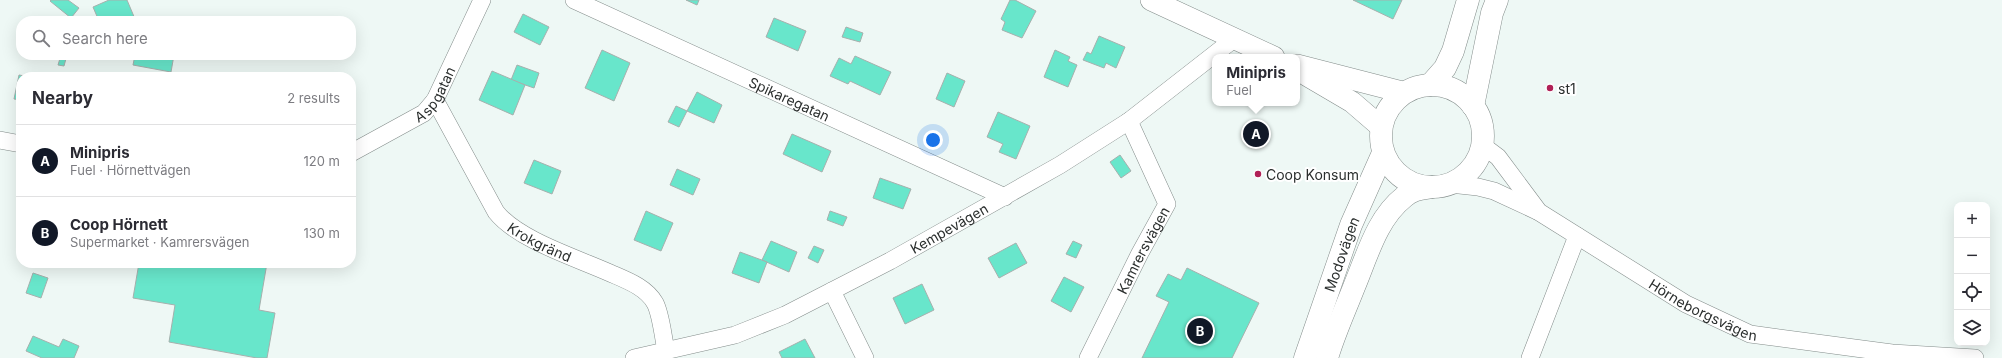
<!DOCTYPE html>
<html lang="en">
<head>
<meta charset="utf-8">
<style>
	body { margin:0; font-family:Inter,sans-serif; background:#f2f2f3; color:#2b2b33 }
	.controls { position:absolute; right:12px; bottom:12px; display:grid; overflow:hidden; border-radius:8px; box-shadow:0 4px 16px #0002 }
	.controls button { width:36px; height:36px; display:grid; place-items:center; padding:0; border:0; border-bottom:1px solid #e1e1e2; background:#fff; color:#2b2b33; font:20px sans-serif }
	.you { position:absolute; left:933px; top:140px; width:14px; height:14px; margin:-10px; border:3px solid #fff; border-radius:50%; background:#1a73e8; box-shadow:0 0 0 6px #1a73e833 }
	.badge { display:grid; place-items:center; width:26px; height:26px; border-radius:50%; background:#111827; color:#fff; font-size:13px; font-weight:700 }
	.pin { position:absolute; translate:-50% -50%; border:2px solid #fff; box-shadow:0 1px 4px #0006 }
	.popup { position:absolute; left:1212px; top:54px; width:88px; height:52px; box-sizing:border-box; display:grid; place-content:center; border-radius:8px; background:#fff; filter:drop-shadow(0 1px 3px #0005); font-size:13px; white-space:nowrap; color:#7c7c81 }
	.popup b { font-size:15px; color:#2b2b33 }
	.popup::after { content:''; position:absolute; left:50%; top:100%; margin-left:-8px; border:8px solid transparent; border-top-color:#fff }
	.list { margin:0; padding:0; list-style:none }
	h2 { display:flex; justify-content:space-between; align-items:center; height:52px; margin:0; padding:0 16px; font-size:17px }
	h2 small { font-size:13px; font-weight:400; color:#7c7c81 }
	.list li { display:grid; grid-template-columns:26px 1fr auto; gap:12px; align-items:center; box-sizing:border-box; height:72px; padding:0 16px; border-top:1px solid #e1e1e2 }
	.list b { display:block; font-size:15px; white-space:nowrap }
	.list p { margin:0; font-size:13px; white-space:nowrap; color:#7c7c81 }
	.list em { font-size:13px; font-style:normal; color:#7c7c81 }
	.icon { flex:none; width:22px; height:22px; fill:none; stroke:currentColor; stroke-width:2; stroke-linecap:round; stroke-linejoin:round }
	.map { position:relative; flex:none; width:2002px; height:358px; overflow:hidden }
	.search { position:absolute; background:#fff; box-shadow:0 4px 16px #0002; left:16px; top:16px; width:340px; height:44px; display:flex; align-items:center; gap:10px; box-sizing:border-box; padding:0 14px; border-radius:16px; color:#7c7c81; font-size:15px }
	.panel { position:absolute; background:#fff; box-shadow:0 4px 16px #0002; left:16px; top:72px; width:340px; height:196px; border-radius:16px }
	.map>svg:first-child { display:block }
	.building { fill:#68e6cb; stroke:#a6b0ad }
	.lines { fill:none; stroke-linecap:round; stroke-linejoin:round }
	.minor-casing { stroke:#838c8a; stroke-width:18 }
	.tertiary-casing { stroke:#838c8a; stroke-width:22 }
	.secondary-casing { stroke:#838c8a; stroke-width:23 }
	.minor { stroke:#fff; stroke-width:17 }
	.tertiary { stroke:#fff; stroke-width:21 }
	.secondary { stroke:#fff; stroke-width:22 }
	.poi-dot { fill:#b02056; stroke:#fff; stroke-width:1.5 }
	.labels { text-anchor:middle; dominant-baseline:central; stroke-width:4; stroke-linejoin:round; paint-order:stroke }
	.poi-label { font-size:14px; fill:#2b2f2e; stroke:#fff; text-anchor:start }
	.street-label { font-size:14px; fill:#2b2f2e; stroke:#fff }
</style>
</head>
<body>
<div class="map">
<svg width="2002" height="358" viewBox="0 0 2002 358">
	<rect width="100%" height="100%" fill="#eef8f5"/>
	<!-- building -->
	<g class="building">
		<path d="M51,0H68L79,8L71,18L50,1Z"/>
		<path d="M109,0H127L135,19L131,21H99L93,7Z"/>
		<path d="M686,0H699L697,5Z"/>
		<path d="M1010,0H1015L1036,11L1022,38L1002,30L1005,22L1001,19Z"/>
		<path d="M1353,0H1402L1393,19Z"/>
		<path d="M523,14L549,27L540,45L514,32Z"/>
		<path d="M774,18L806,31L798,51L766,37Z"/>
		<path d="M846,27L863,33L860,42L842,37Z"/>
		<path d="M1099,36L1125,47L1116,68L1106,63L1104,68L1083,60L1087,52L1091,54Z"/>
		<path d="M602,50L630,63L614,101L585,88Z"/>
		<path d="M1055,50L1070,57L1068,61L1077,65L1068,87L1044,77Z"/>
		<path d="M61,55H67L64,66L58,65Z"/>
		<path d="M135,55H174L171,72L133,65Z"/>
		<path d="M855,56L891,72L880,95L850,81L848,84L830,76L839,58L851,64Z"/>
		<path d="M517,65L539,73L534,88L511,80Z"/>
		<path d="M492,71L525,85L513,115L479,100Z"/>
		<path d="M947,73L965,81L954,107L936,99Z"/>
		<path d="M19,75L30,77H21V100L14,99Z"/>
		<path d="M697,92L722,105L714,123L687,111Z"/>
		<path d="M676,106L687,111L679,127L668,122Z"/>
		<path d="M998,112L1030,126L1016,159L999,152L1003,144L987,137Z"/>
		<path d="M792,134L831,151L822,172L783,154Z"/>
		<path d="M1120,155L1131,171L1121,178L1110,162Z"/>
		<path d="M534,160L561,171L552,194L524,183Z"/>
		<path d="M677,169L700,179L693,195L670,185Z"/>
		<path d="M880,178L911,189L903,209L873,198Z"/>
		<path d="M646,211L673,223L661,251L634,240Z"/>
		<path d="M830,211L847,217L843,226L827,220Z"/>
		<path d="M771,241L797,252L789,272L762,260Z"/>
		<path d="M1073,241L1082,245L1076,258L1066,254Z"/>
		<path d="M1016,243L1027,263L999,278L988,258Z"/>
		<path d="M814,246L824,250L818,263L808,258Z"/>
		<path d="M740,252L767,262L759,283L732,273Z"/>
		<path d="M139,263H267L259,310L275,313L267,358H257L169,342L175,305L133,298Z"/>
		<path d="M1187,268L1259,303L1232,358H1142L1169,302L1156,296L1168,274L1181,280Z"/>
		<path d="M33,273L48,278L41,298L26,293Z"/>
		<path d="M1064,277L1084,287L1071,312L1051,301Z"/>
		<path d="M922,284L934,310L905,324L893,298Z"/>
		<path d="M33,336L59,347L63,339L79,346L74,358H42L26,351Z"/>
		<path d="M805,339L815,358H782L779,352Z"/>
	</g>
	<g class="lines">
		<!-- minor casing -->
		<g class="minor-casing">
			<g id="minor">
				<path id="s1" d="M574,0L1005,197"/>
				<path id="s2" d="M435,100L496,212C518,240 577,258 610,273C626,280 646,287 655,303C661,314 663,337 666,350"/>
				<path d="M0,140L21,144"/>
				<path id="s3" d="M1482,145L1498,157L1539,212L1686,304L1750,334L1892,353L1975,358"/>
				<path id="s4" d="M351,153L424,113L435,100L482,0"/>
				<path d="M1450,184L1478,187L1494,191L1537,211"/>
				<path d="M832,291L865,358"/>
				<path id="s5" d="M634,358L735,335L785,315L890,261L1060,165L1129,121L1234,39"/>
				<path id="s6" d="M1088,358L1140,253L1167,204L1129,121"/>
				<path d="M1530,358L1577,236"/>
			</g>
		</g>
		<!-- tertiary casing -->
		<g class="tertiary-casing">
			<g id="tertiary">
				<path d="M1151,0L1274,57"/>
				<path d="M1297,65L1402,92"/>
				<path d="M1306,75L1352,102L1381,127"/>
			</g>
		</g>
		<!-- secondary casing -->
		<g class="secondary-casing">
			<g id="secondary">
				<path d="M1430,85L1445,68L1453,51L1468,0"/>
				<circle cx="1432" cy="136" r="51"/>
				<path d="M1473,106L1492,13L1497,0"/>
				<path id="s7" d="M1305,358L1351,225L1383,153"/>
				<path d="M1327,358C1334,334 1345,310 1354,287C1367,256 1377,218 1404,197C1413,189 1421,189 1432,187"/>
			</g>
		</g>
		<!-- minor -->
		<use href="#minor" class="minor"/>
		<!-- tertiary -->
		<use href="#tertiary" class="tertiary"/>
		<!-- secondary -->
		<use href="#secondary" class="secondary"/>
	</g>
	<!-- markers -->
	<g class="poi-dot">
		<circle cx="1550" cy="88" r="4"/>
		<circle cx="1258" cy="174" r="4"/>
	</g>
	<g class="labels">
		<!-- poi labels -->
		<g class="poi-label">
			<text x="1558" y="88">st1</text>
			<text x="1266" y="174">Coop Konsum</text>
		</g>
		<!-- street labels -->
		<g class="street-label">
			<text stroke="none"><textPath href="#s4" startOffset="105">Aspgatan</textPath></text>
			<text stroke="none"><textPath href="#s1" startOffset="237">Spikaregatan</textPath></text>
			<text stroke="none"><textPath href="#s5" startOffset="343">Kempevägen</textPath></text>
			<text stroke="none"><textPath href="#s2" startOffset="181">Krokgränd</textPath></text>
			<text stroke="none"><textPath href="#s6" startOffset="121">Kamrersvägen</textPath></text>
			<text stroke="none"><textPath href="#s7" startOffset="110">Modovägen</textPath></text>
			<text stroke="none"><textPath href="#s3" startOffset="280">Hörneborgsvägen</textPath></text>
		</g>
	</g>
</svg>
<div class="controls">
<button>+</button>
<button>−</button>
<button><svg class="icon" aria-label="locate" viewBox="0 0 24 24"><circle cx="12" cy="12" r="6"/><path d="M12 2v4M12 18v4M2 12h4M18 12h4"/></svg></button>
<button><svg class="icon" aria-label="layers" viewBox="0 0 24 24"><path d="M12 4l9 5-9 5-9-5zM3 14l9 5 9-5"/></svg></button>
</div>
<div class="you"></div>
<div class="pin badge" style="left:1256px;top:134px">A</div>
<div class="popup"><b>Minipris</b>Fuel</div>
<div class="pin badge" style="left:1200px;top:331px">B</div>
<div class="search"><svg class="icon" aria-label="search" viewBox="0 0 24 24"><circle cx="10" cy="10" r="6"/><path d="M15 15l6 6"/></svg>Search here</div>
<section class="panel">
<h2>Nearby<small>2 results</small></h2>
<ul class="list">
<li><span class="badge">A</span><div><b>Minipris</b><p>Fuel · Hörnettvägen</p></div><em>120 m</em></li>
<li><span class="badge">B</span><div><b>Coop Hörnett</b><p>Supermarket · Kamrersvägen</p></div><em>130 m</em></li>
</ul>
</section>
</div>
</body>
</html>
